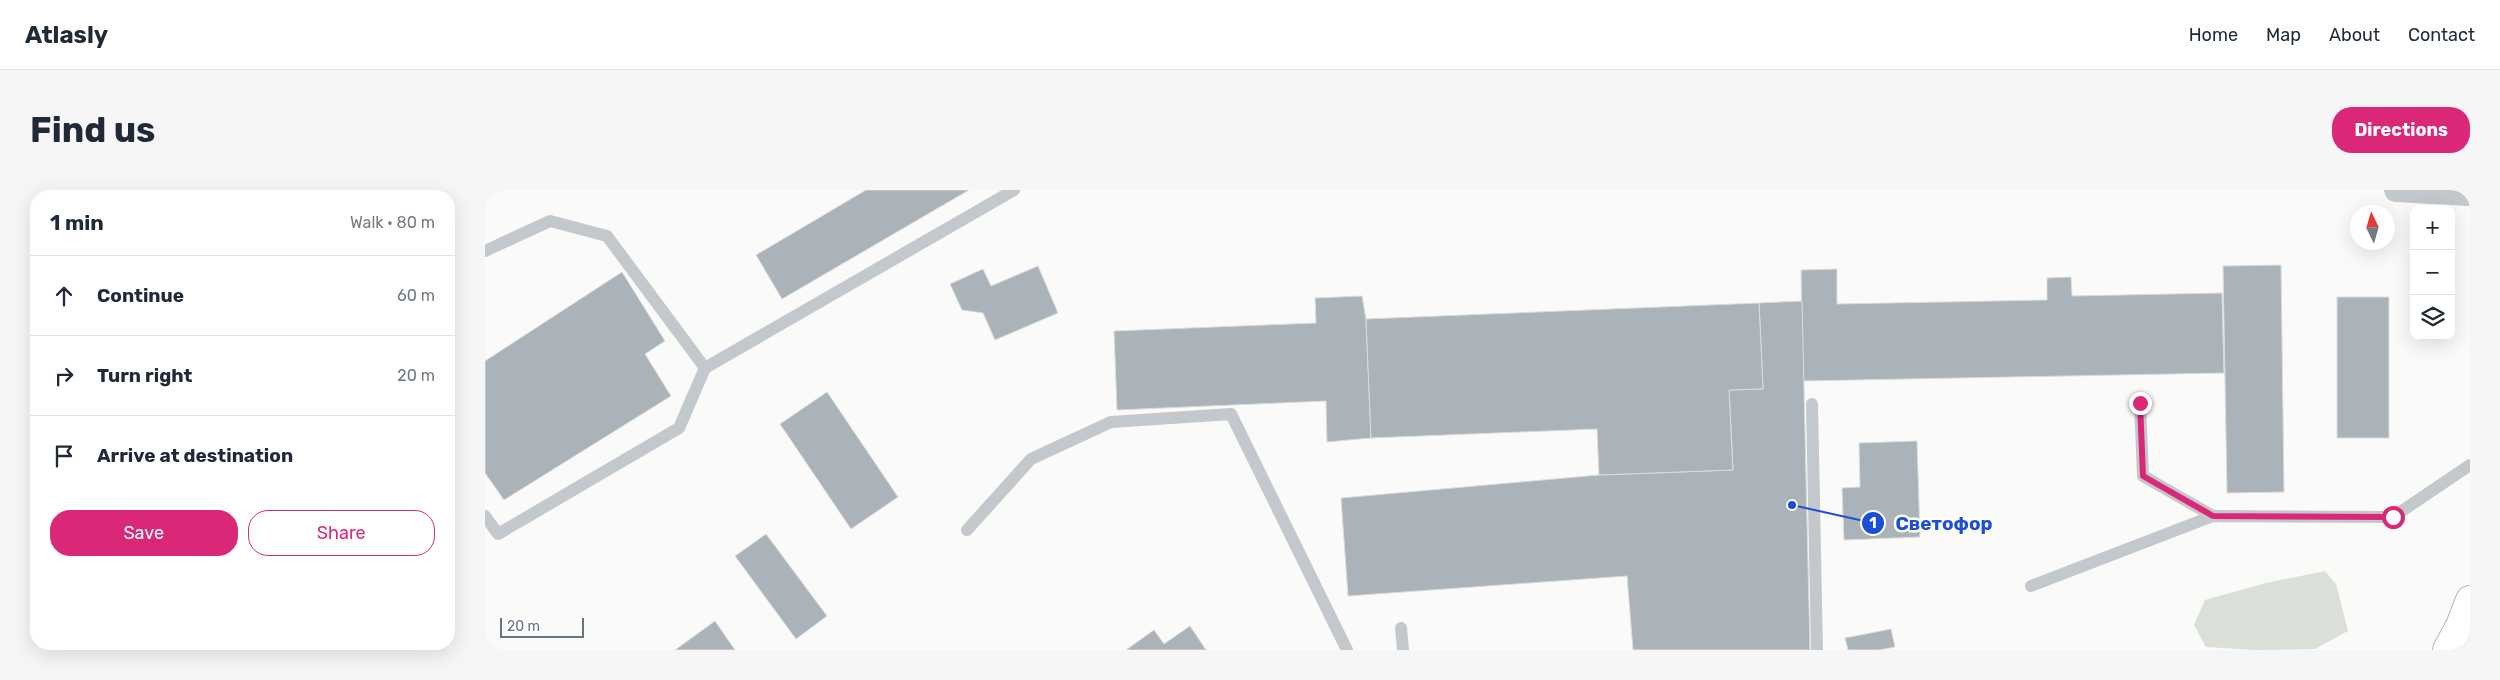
<!DOCTYPE html>
<html lang="en">
<head>
<meta charset="utf-8">
<style>
	body { margin:0; font-family:Rubik,sans-serif; background:#f6f6f7; color:#1f2937 }
	.controls { position:absolute; right:15px; top:15px; display:grid; overflow:hidden; border-radius:10px; box-shadow:0 5px 20px #0002 }
	.controls button { width:45px; height:45px; display:grid; place-items:center; padding:0; border:0; border-bottom:1px solid #e0e1e3; background:#fff; color:#1f2937; font:25px sans-serif }
	.compass { position:absolute; left:1865px; top:15px; width:45px; height:45px; border-radius:50%; background:#fff; box-shadow:0 5px 20px #0002; rotate:355deg }
	.scale { position:absolute; left:15px; bottom:12px; width:84px; box-sizing:border-box; padding-left:5px; border:2px solid #657683; border-top:0; font-size:14px; line-height:18px; white-space:nowrap; color:#657683; -webkit-text-stroke:4px #fff; paint-order:stroke }
	.stop { position:absolute; width:15px; height:15px; margin:-11px; border:4px solid #db2777; border-radius:50%; background:#fff }
	.stop.end { background:#db2777; border-color:#fff; box-shadow:0 1px 5px #0008 }
	.list { margin:0; padding:0; list-style:none }
	h2 { display:flex; justify-content:space-between; align-items:center; height:65px; margin:0; padding:0 20px; font-size:21px }
	h2 small { font-size:16px; font-weight:400; color:#747a83 }
	.list li { display:grid; grid-template-columns:32px 1fr auto; gap:15px; align-items:center; box-sizing:border-box; height:80px; padding:0 20px; border-top:1px solid #e0e1e3 }
	.list b { display:block; font-size:19px; white-space:nowrap }
	.list em { font-size:16px; font-style:normal; color:#747a83 }
	.actions { display:flex; gap:10px; padding:15px 20px }
	.actions a { flex:1; padding:11px 0; border:1px solid #db2777; border-radius:20px; text-align:center; font-size:18px; color:#db2777 }
	.actions .main { background:#db2777; color:#fff }
	.icon { flex:none; width:28px; height:28px; fill:none; stroke:currentColor; stroke-width:2; stroke-linecap:round; stroke-linejoin:round }
	.map { position:relative; flex:none; width:1985px; height:460px; overflow:hidden; border-radius:20px }
	header { display:flex; align-items:center; gap:30px; box-sizing:border-box; height:70px; padding:0 25px; background:#fff; border-bottom:1px solid #e0e1e3 }
	header strong { font-size:24px }
	nav { display:flex; gap:28px; margin-inline-start:auto; font-size:18px }
	.intro { display:flex; align-items:center; justify-content:space-between; box-sizing:border-box; height:120px; padding:0 30px }
	h1 { margin:0; font-size:35px }
	.button { padding:12px 22px; border-radius:20px; background:#db2777; color:#fff; font-size:18px; font-weight:700 }
	main { display:flex; gap:30px; padding:0 30px }
	aside { flex:1; background:#fff; border-radius:20px; box-shadow:0 5px 20px #0002 }
	.map>svg:first-child { display:block }
	.green { fill:#dadfd7 }
	.building { fill:#aab3b9; stroke:#dcdcda }
	.lines { fill:none; stroke-linecap:round; stroke-linejoin:round }
	.secondary-casing { stroke:#b3babf; stroke-width:30 }
	.lane { stroke:#c3c8cc; stroke-width:12 }
	.street { stroke:#c3c8cc; stroke-width:24 }
	.secondary { stroke:#fff; stroke-width:28 }
	.route { stroke:#db2777; stroke-width:6 }
	.leader { fill:none; stroke:#1d4ed8; stroke-width:2 }
	.callout-dot { fill:#1d4ed8; stroke:#fff; stroke-width:2 }
	.mark-label { font-size:15px; text-anchor:middle; font-weight:bold; fill:#fff }
	.callout-label { font-size:19px; text-anchor:middle; font-weight:bold; fill:#1d4ed8; stroke:#fff; stroke-width:5; stroke-linejoin:round; paint-order:stroke }
</style>
</head>
<body>
<header>
<strong>Atlasly</strong>
<nav><a>Home</a><a>Map</a><a>About</a><a>Contact</a></nav>
</header>
<div class="intro"><h1>Find us</h1><a class="button">Directions</a></div>
<main>
<aside>
<h2>1 min<small>Walk · 80 m</small></h2>
<ul class="list">
<li><svg class="icon" aria-label="ahead" viewBox="0 0 24 24"><path d="M12 20V5M6 11l6-6 6 6"/></svg><div><b>Continue</b></div><em>60 m</em></li>
<li><svg class="icon" aria-label="right" viewBox="0 0 24 24"><path d="M7 20v-9h11M14 6l5 5-5 5"/></svg><div><b>Turn right</b></div><em>20 m</em></li>
<li><svg class="icon" aria-label="arrive" viewBox="0 0 24 24"><path d="M6 21V4h12l-3 4 3 4H6"/></svg><div><b>Arrive at destination</b></div></li>
</ul>
<div class="actions"><a class="main">Save</a><a>Share</a></div>
</aside>
<div class="map">
<svg width="1985" height="460" viewBox="0 0 1985 460">
	<rect width="100%" height="100%" fill="#fafaf8"/>
	<!-- green -->
	<path class="green" d="M1840,381L1851,394L1863,441L1830,459L1771,460L1721,457L1709,435L1720,410L1781,393Z"/>
	<!-- building -->
	<g class="building">
		<path d="M381,0H484L297,109L271,65Z"/>
		<path d="M1796,75L1799,302L1742,303L1738,76Z"/>
		<path d="M553,76L573,123L510,150L498,123L477,120L465,94L498,79L506,96Z"/>
		<path d="M1352,79V114L1562,110V88L1586,87L1587,106L1737,103L1739,183L1318,191L1316,80Z"/>
		<path d="M137,82L180,151L160,164L186,206L19,310L0,283V171Z"/>
		<path d="M877,106L881,129L886,248L842,252L841,211L632,220L629,141L831,133L830,108Z"/>
		<rect x="1852" y="107" width="52" height="141"/>
		<path d="M1317,111L1325,460H1148L1142,386L863,406L856,308L1114,285L1248,280L1244,200L1278,199L1274,113Z"/>
		<path d="M1274,113L1278,199L1244,200L1248,280L1114,285L1112,239L886,248L881,129Z"/>
		<path d="M342,202L413,307L366,339L295,234Z"/>
		<path d="M1432,251L1435,347L1359,350L1357,298L1375,297L1374,253Z"/>
		<path d="M281,344L342,426L311,449L250,366Z"/>
		<path d="M230,431L250,460H190Z"/>
		<path d="M705,436L721,460H641L669,440L679,454Z"/>
		<path d="M1406,439L1410,457L1394,460H1363L1360,448Z"/>
	</g>
	<g class="lines">
		<!-- secondary casing -->
		<g class="secondary-casing">
			<path id="secondary" d="M1962,460L1975,436L1985,410"/>
		</g>
		<!-- lane -->
		<g class="lane">
			<path d="M0,61L65,31L122,46L220,178L194,238L13,344L0,326"/>
			<path d="M220,178L529,0"/>
			<path d="M1655,213L1658,286L1728,326"/>
			<path d="M1327,214L1332,460"/>
			<path d="M482,340L546,269L626,232L746,224L862,460"/>
			<path d="M1546,396L1728,326L1908,327L1985,275"/>
			<path d="M916,438L918,460"/>
		</g>
		<!-- street -->
		<path class="street" d="M1911,0L1985,4"/>
		<!-- secondary -->
		<use href="#secondary" class="secondary"/>
	</g>
	<g class="lines">
		<!-- route -->
		<path class="route" d="M1655,213L1658,286L1728,326L1908,327"/>
	</g>
	<!-- callouts -->
	<path class="leader" d="M1307 315L1388 333"/>
	<g class="callout-dot">
		<circle cx="1307" cy="315" r="5"/>
		<circle cx="1388" cy="333" r="12"/>
	</g>
	<g class="mark-label">
		<text x="1388" y="338">1</text>
	</g>
	<g class="callout-label">
		<text x="1459" y="340">Светофор</text>
	</g>
</svg>
<div class="controls">
<button>+</button>
<button>−</button>
<button><svg class="icon" aria-label="layers" viewBox="0 0 24 24"><path d="M12 4l9 5-9 5-9-5zM3 14l9 5 9-5"/></svg></button>
</div>
<svg class="compass" viewBox="-18 -18 36 36"><path d="M0-13l5 13h-10z" fill="#e53935"/><path d="M0 13l5-13h-10z" fill="#747a83"/></svg>
<div class="scale">20 m</div>
<div class="stop" style="left:1908px;top:327px"></div>
<div class="stop end" style="left:1655px;top:213px"></div>
</div>
</main>
</body>
</html>
